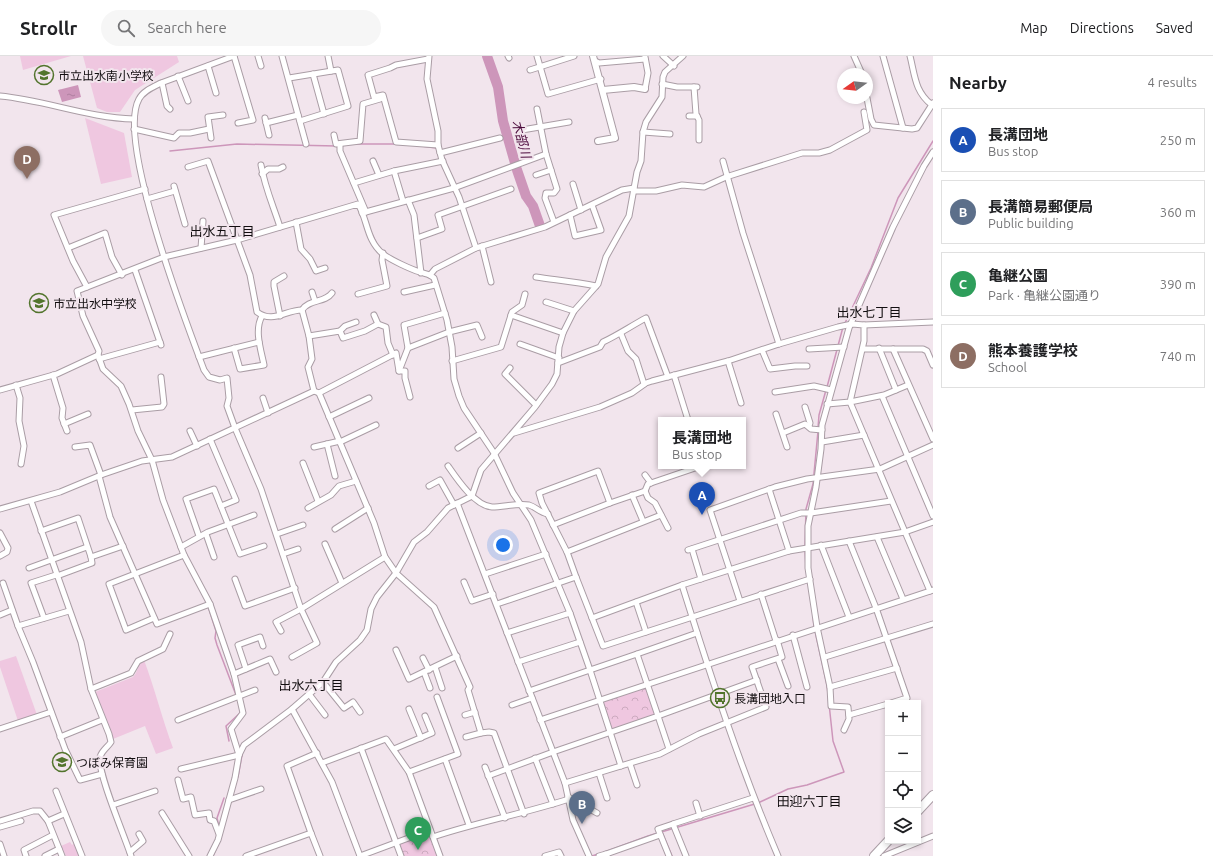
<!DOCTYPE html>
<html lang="en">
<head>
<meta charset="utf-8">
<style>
	body { margin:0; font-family:Ubuntu,"Noto Sans JP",sans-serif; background:#f6f6f6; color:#202124 }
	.controls { position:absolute; right:12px; bottom:12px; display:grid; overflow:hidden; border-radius:0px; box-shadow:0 2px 6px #0003 }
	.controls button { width:36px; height:36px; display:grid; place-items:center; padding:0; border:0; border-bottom:1px solid #e0e0e0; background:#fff; color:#202124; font:20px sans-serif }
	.compass { position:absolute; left:837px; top:12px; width:36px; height:36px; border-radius:50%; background:#fff; box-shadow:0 2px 6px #0003; rotate:255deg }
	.you { position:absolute; left:503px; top:489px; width:14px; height:14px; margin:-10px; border:3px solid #fff; border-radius:50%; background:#1a73e8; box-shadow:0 0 0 6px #1a73e833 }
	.badge { display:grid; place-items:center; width:26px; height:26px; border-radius:50%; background:#52742c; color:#fff; font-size:13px; font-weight:700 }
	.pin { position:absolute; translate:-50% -33px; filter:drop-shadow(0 1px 2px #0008) }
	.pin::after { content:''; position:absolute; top:21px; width:14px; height:12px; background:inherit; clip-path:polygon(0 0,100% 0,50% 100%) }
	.popup { position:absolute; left:658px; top:361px; width:88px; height:52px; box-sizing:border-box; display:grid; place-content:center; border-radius:0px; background:#fff; filter:drop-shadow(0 1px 3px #0005); font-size:13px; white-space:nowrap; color:#757577 }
	.popup b { font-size:15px; color:#202124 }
	.popup::after { content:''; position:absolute; left:50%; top:100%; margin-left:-8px; border:8px solid transparent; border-top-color:#fff }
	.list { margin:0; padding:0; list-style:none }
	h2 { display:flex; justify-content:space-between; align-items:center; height:52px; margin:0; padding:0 16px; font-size:17px }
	h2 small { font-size:13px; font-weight:400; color:#757577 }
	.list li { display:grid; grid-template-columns:26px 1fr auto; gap:12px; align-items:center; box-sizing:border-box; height:64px; margin:0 8px 8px; padding:0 8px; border:1px solid #e0e0e0; border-radius:0px }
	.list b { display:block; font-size:15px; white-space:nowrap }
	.list p { margin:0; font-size:13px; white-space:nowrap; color:#757577 }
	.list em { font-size:13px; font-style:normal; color:#757577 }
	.icon { flex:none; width:22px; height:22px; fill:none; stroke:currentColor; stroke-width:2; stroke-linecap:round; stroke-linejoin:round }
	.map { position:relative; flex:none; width:933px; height:800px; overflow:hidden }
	header { display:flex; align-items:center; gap:24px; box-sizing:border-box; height:56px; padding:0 20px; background:#fff; border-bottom:1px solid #e0e0e0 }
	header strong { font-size:19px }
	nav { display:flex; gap:22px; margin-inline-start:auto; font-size:14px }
	.search { width:280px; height:36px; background:#f6f6f6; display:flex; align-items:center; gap:10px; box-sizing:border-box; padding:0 14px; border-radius:22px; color:#757577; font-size:15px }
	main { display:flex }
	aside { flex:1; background:#fff }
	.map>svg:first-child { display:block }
	.park { fill:url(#park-crowns) }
	.garden { fill:#efc7e0 }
	.water { fill:url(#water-ripples) }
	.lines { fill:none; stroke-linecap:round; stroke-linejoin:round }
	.stream { stroke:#cd96ba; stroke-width:1.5 }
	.river { stroke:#cd96ba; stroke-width:10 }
	.minor-casing { stroke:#aa9da5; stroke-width:7 }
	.tertiary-casing { stroke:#aa9da5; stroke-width:8 }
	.trunk-casing { stroke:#aa9da5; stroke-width:10 }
	.minor { stroke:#fff; stroke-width:5 }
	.tertiary { stroke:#fff; stroke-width:6 }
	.trunk { stroke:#fff; stroke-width:8 }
	.labels { text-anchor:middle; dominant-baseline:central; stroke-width:4; stroke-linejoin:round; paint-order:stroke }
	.poi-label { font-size:12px; fill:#120e10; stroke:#f2e5ed; text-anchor:start }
	.water-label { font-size:13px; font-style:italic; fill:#4a083a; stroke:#f2e5ed }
	.neighbourhood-label { font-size:13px; fill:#120e10; stroke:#f2e5ed }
</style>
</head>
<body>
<header>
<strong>Strollr</strong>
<div class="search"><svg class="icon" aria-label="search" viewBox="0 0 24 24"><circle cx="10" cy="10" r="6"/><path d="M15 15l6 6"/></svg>Search here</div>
<nav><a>Map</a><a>Directions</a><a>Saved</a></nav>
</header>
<main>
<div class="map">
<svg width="933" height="800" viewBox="0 0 933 800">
	<defs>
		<pattern id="park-crowns" width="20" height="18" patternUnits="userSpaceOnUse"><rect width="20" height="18" fill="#efc7e0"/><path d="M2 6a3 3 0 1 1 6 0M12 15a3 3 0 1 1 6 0" fill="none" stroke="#ccaabf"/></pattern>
		<pattern id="water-ripples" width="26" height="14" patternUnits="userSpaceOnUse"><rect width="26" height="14" fill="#cd96ba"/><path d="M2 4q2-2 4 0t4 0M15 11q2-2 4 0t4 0" fill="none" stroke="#af809f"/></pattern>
	</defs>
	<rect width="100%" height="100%" fill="#f2e5ed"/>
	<!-- park -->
	<g class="park">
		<path d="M647,631L656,660L612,675L603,645Z"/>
		<path d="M429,776L439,800H403L398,788Z"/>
	</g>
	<!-- garden -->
	<g class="garden">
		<path d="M20,0H71L23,14Z"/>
		<path d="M83,0H177L179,6L135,34L120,56H107L97,52Z"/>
		<path d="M85,62L124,77L132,121L101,128Z"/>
		<path d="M16,600L37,659L18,665L0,611V605Z"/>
		<path d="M144,604C155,633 162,663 173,692L156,698L145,670L113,683L95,636L133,621C139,615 137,607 144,604Z"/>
		<path d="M70,786L72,789L75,787L80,800H66L61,790Z"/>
	</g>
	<!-- water -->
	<path class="water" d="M78,29L81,41L62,46L58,34Z"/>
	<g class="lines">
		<!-- stream -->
		<g class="stream">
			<path d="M357,88H395"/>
			<path d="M414,89L436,92"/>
			<path d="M170,95L237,88L337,90L338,93"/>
			<path d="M372,178L376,186"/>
			<path d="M845,267L871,212L898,142L933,85"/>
			<path d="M827,331L843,271"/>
			<path d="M818,372L819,359L826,334"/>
			<path d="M805,490L806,453L813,428L818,375"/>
			<path d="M805,494L806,512"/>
			<path d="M208,550L216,575L215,582L217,589L236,639"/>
			<path d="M813,558L814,572"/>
			<path d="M229,685L226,670L240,657"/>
			<path d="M238,721L242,699"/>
			<path d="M219,771L217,762L224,742"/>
			<path d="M662,776L672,800"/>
			<path d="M602,797L648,780L758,747L788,733L807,729L844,716L833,685L827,629L815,575"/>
			<path d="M213,800L221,782"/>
			<path d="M592,800L598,798"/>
		</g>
		<!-- river -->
		<path class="river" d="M487,0L498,31L503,65L517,114L526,140L533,150L540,170"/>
		<!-- minor casing -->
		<g class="minor-casing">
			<g id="minor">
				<path d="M234,0L161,27C153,31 143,35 139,43C116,84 186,266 204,314L209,321L220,324L227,322L229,342L227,350L235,372L261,433L301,553L385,501"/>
				<path d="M234,0L253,64L238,67"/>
				<path d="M258,0L261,10"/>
				<path d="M282,0L306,88"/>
				<path d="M328,0L331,15"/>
				<path d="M429,0L427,23L438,75V89L442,104L459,141L476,192"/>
				<path d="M508,0L509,2"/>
				<path d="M537,0L548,38L601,23"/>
				<path d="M663,0L674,10"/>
				<path d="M854,0L862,18"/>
				<path d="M883,0L903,72"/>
				<path d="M910,0C915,20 915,36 932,49"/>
				<path d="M645,1L648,17L645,33"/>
				<path d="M428,3L396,9L390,12L368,19L374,41L383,39L396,86L438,89"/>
				<path d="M595,5L599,7L645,3"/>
				<path d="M208,10L216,37"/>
				<path d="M530,14L574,0"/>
				<path d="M313,18L324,58"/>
				<path d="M178,20L188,45"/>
				<path d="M289,22L338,14L348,50L300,65"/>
				<path d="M162,27L167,50L170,53"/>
				<path d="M662,28L677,31H697"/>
				<path d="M694,31L696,58L699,64V84"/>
				<path d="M867,31V37"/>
				<path d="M0,40C45,44 88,62 134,63"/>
				<path d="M867,42L871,63L874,69L912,73L917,72L933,47"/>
				<path d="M537,53L546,98L557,133L554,137H546L545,142L554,166"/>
				<path d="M689,60H697"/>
				<path d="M265,62L269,79"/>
				<path d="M266,67L298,59"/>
				<path d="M134,73L174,82L179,77H190L209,73"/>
				<path d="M522,74L569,66"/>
				<path d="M643,76L670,78"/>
				<path d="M334,79L336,88L360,85L363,48L380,43"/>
				<path d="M211,82L208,61L223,59"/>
				<path d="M340,88V95L366,156"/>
				<path d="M440,97L500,82"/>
				<path d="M373,105L379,119"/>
				<path d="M723,105L743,177L779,288"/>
				<path d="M261,109C265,132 273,149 280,171"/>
				<path d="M188,111L208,105L250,219L257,256C273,268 285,254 302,254L309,280L312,303L308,311L314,335L319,337L322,344L374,467L385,501L396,517L434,551L470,631L468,634L481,677L489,676L494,677L524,758"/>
				<path d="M394,115L403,145"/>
				<path d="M262,118L268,113H279L283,111"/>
				<path d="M536,119L551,114"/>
				<path d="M354,127L394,115L443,105"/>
				<path d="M573,128L581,154"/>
				<path d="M174,130L185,168"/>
				<path d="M634,135H656L682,129L704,131L726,121L802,97H819L830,94L867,74L864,56"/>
				<path d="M147,143L175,135"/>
				<path d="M408,144L414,159L421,217"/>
				<path d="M362,157L454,132L546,98"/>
				<path d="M570,159L575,180L601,174L592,149"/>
				<path d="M296,166L301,193L310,203L316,215L325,212"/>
				<path d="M417,182L442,173L438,159L511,133"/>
				<path d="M482,190L491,226"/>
				<path d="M68,192L105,177L112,201L122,219"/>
				<path d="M201,192L203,165"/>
				<path d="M135,214L161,289"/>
				<path d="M430,219L435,213L476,192L545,171L622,134L634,132"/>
				<path d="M536,221C556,224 576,226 596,230"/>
				<path d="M87,231L73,205L54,159L145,133"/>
				<path d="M312,236L315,245"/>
				<path d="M404,236L435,229"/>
				<path d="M358,238L387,230L382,204L383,197"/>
				<path d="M546,246L574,255"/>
				<path d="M302,254C309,243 325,247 332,237"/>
				<path d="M374,259L378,268"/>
				<path d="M511,259L563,277"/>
				<path d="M280,260L274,230V226L284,220"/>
				<path d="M864,269L933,266"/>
				<path d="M340,275L345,270L356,266"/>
				<path d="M621,278L628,295L636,303L644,328"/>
				<path d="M309,280L340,275L343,282L365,275L378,268L386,271L388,287L393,299"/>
				<path d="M520,288L559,302"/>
				<path d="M234,292L240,313L264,309C261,294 254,274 262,260"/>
				<path d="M408,292L404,269L445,257"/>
				<path d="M879,292L896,334"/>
				<path d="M809,293L844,291"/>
				<path d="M863,293H923L927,295L933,309"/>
				<path d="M893,293L933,383"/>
				<path d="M762,294L770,313L795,310H807"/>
				<path d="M199,301L259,286"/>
				<path d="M99,303L160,286"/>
				<path d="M452,305L501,291L512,256L522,249L525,238"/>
				<path d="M728,305L741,347"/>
				<path d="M558,307L600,291L603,286C618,279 631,270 646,262L668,321"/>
				<path d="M510,312L505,318L536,349"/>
				<path d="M399,315H405V322L410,341"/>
				<path d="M53,319L63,352L62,362L67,375"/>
				<path d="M674,319L688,364"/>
				<path d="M16,329L20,342L19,365L24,390L21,408"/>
				<path d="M908,329L884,339L850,346L930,535"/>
				<path d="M0,334L57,318L98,299"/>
				<path d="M775,336L814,330L831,334"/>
				<path d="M319,337L396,297L399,315L408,292L449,276L477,269L482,281"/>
				<path d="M882,340L933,460"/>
				<path d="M263,342L268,357"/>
				<path d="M805,351L810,367L809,370"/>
				<path d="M132,354L162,351L164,348L161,321"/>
				<path d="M776,358L787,391"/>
				<path d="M329,361L369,342"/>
				<path d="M64,368L88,358"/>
				<path d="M190,375L197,390"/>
				<path d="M514,377L600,351L632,337L646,327L652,325L728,305L779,288L838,271L852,268L864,269V285L850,346L827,348"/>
				<path d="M783,377L805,368L811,373L822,374"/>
				<path d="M210,383L236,444L221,450"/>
				<path d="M340,386L376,369"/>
				<path d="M822,386L864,379"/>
				<path d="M327,388L335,420"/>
				<path d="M75,391L90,389L101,419"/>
				<path d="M314,391L340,385"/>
				<path d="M458,392L481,377"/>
				<path d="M303,407L318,445"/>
				<path d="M448,410C457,423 475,450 492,451C504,451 517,447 529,449C536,451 540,457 548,458"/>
				<path d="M645,419L651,427"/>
				<path d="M99,420L110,461L157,568L210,548"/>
				<path d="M429,430L440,424L454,449"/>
				<path d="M769,433L789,495"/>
				<path d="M645,435L648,442L655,447L668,472"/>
				<path d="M632,439L643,465"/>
				<path d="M31,445L81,586L91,633L109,678L111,686C108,691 102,694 100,701C97,716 125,781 131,800"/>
				<path d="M457,447L565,727L660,698L699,678L766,651L752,611L782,601L777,584"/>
				<path d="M308,452L331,439L339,430L356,425"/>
				<path d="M0,453L60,436L101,419L142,405L172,401L314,335"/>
				<path d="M661,459L567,496L542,447L539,437L598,415L610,447L645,435L648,428L701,410"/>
				<path d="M553,469L610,447"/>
				<path d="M335,473L368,452"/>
				<path d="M41,475L78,462L91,501L123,490"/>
				<path d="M0,477L8,492L7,496L0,500"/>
				<path d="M206,478L214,501"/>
				<path d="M277,478L303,469"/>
				<path d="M199,480L186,443L214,433L240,498L264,490"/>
				<path d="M877,481L903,543"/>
				<path d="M849,485L876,552L907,642L891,647"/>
				<path d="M325,488L342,527"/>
				<path d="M821,489L849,561"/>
				<path d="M181,491L208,476L254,459"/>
				<path d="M692,493L701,523"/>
				<path d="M688,494L801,457H811L891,445"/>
				<path d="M283,498L298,493"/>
				<path d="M29,512L87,491"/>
				<path d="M485,518L546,498"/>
				<path d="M57,520L92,507L91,501"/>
				<path d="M576,521L603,590L810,523"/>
				<path d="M235,523L245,550L295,532"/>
				<path d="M464,526L472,545L493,538"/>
				<path d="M3,527L18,570"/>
				<path d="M682,529C711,621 740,711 778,800"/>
				<path d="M761,538L776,585"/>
				<path d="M740,545L710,454L775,431L807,423L880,413L933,389"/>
				<path d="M636,546L646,576"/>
				<path d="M497,548L576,521L567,496"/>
				<path d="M69,555L18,570L33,606L65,693L80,724L102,718"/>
				<path d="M0,559L12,554"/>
				<path d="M44,562L31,527L56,519"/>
				<path d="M154,562L126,574L109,528L184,499"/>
				<path d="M592,562L682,529L789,495L905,476L933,466"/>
				<path d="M281,575L276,566L301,553L317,587L292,601"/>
				<path d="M507,577L570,557"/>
				<path d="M793,579L807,631"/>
				<path d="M396,594L409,623L457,600"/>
				<path d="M637,598L697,577"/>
				<path d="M825,601L933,568"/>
				<path d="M423,602L429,614"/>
				<path d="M778,603L788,630"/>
				<path d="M518,606L580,586"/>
				<path d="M435,611L442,632"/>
				<path d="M246,613L238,589L260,581L263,590"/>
				<path d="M424,616L430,632"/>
				<path d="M234,618L270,603L276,616"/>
				<path d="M323,626L344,652L353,646L360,656"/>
				<path d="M830,631L897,612"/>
				<path d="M91,633L131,617L138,605L163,593L170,578"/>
				<path d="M529,635L590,614L621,710"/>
				<path d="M309,638L325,659"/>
				<path d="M512,649L532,642"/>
				<path d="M292,653L332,726L360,800"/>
				<path d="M409,653L421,682"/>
				<path d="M465,659L475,656"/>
				<path d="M849,659L888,648"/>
				<path d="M178,664L255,634"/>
				<path d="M540,664L933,534"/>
				<path d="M0,673L51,656"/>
				<path d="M844,674L849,663L848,651L831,650L830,631L817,571L808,512V470L816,431L821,393L822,369L849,272L893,171L924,110L933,96"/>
				<path d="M60,681L102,664"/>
				<path d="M466,681L481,677"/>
				<path d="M361,692L401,800"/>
				<path d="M394,693L432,677L425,660"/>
				<path d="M669,693L658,660L757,624"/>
				<path d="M239,699L231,673L243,657L234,618L210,548L184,499L163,444L152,404L138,375L129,348L121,330L103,313L98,299L99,295L83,260L77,235L164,201L237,184L358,148C368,164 366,184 383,198C391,204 410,213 420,216C426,218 430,218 434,222L447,264L452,291L454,323L459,340L464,352L494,397L513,437L531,464L570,557L590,614L637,598L658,660L553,696L488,720"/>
				<path d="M535,702L553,748"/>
				<path d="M445,703L469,769"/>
				<path d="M322,707L386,683L409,716L440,800"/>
				<path d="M630,708L637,729"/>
				<path d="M485,711L505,762"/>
				<path d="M181,713L239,699"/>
				<path d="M409,716L458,698L437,641"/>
				<path d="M599,717L607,742"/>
				<path d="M178,724L183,743L191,741L195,759L209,757L210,764L214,765L219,778"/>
				<path d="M565,727L573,764L589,800"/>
				<path d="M56,735L82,800"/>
				<path d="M568,741L597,757"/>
				<path d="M229,744L261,733"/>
				<path d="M696,747L700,760"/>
				<path d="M113,749L155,735"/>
				<path d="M162,757L189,800"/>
				<path d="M0,765L33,755H40L48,765L62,800"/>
				<path d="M48,765L64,758"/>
				<path d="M0,771L21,765"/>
				<path d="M311,777L287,710L317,697"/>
				<path d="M433,781C478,766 523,758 569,743"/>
				<path d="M0,788L4,800"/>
				<path d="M130,796L143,785L139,778"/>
				<path d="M26,800L24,794L53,779"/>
				<path d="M45,800L59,793"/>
				<path d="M210,800L218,784L235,722L239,699L244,689L292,653L323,626L336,606L360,584L367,574L371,553L377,541L396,517L414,486L427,476L448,452L472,440L481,414L535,351L552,328L557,318L559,291L563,277L574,255L598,228L606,201L629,160L637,116L641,105L643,76L646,66L662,41L663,21L665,16L683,0"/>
				<path d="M246,800L311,777L320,800"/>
				<path d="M360,800L430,774"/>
				<path d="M545,800L559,796L561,800"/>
				<path d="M599,800L606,798"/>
				<path d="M607,800L606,798L660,779"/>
				<path d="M669,800L658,773L673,768"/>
				<path d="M686,800L673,768L753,742"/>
				<path d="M884,800L933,780"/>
			</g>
		</g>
		<!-- tertiary casing -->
		<g class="tertiary-casing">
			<g id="tertiary">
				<path d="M593,0L615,82L598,85"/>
				<path d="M603,34L634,31L645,33"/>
			</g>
		</g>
		<!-- trunk casing -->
		<g class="trunk-casing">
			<g id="trunk">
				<path d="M918,755L933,739"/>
				<path d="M874,800L888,785"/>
			</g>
		</g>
		<!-- minor -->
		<use href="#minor" class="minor"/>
		<!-- tertiary -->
		<use href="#tertiary" class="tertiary"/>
		<!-- trunk -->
		<use href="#trunk" class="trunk"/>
	</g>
	<!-- icons -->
	<defs>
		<g id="school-ring" transform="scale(1)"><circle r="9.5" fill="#f2e5ed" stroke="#52742c" stroke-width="1.5"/><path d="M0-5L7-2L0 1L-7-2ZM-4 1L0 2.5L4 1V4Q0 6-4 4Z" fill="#52742c"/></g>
		<g id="bus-ring" transform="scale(1)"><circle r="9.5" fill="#f2e5ed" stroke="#52742c" stroke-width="1.5"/><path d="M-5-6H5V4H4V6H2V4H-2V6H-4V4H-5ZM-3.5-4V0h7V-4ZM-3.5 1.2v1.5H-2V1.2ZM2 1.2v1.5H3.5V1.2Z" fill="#52742c"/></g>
	</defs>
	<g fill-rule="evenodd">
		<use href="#school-ring" x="44" y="19"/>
		<use href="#school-ring" x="39" y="247"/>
		<use href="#bus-ring" x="720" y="642"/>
		<use href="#school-ring" x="62" y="706"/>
	</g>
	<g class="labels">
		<!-- poi labels -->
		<g class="poi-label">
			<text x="58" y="19">市立出水南小学校</text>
			<text x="53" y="247">市立出水中学校</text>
			<text x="734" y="642">長溝団地入口</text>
			<text x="76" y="706">つぼみ保育園</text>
		</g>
		<!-- water labels -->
		<g class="water-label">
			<text transform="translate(522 83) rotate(75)">木部川</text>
		</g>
		<!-- neighbourhood labels -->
		<g class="neighbourhood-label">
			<text x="222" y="175">出水五丁目</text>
			<text x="869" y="256">出水七丁目</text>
			<text x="311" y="629">出水六丁目</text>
			<text x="809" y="745">田迎六丁目</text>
		</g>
	</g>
</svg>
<div class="controls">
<button>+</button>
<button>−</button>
<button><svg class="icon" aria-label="locate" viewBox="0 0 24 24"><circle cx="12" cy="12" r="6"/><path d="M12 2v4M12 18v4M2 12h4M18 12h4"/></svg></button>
<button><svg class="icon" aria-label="layers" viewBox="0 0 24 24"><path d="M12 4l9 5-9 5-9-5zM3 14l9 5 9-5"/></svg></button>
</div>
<svg class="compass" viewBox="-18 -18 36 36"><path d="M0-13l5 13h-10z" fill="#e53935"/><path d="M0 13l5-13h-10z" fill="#757577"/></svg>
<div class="you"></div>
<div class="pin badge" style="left:702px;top:459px;background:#1a4fb4">A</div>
<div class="popup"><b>長溝団地</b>Bus stop</div>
<div class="pin badge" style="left:582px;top:768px;background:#5c6f8a">B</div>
<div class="pin badge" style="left:418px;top:794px;background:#2e9e5b">C</div>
<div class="pin badge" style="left:27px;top:123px;background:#8d6e63">D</div>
</div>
<aside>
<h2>Nearby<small>4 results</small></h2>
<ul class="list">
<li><span class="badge" style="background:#1a4fb4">A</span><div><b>長溝団地</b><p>Bus stop</p></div><em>250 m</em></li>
<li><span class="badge" style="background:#5c6f8a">B</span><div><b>長溝簡易郵便局</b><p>Public building</p></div><em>360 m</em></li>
<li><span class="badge" style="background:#2e9e5b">C</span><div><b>亀継公園</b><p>Park · 亀継公園通り</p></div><em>390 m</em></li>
<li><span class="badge" style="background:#8d6e63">D</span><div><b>熊本養護学校</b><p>School</p></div><em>740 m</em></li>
</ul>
</aside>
</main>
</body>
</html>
